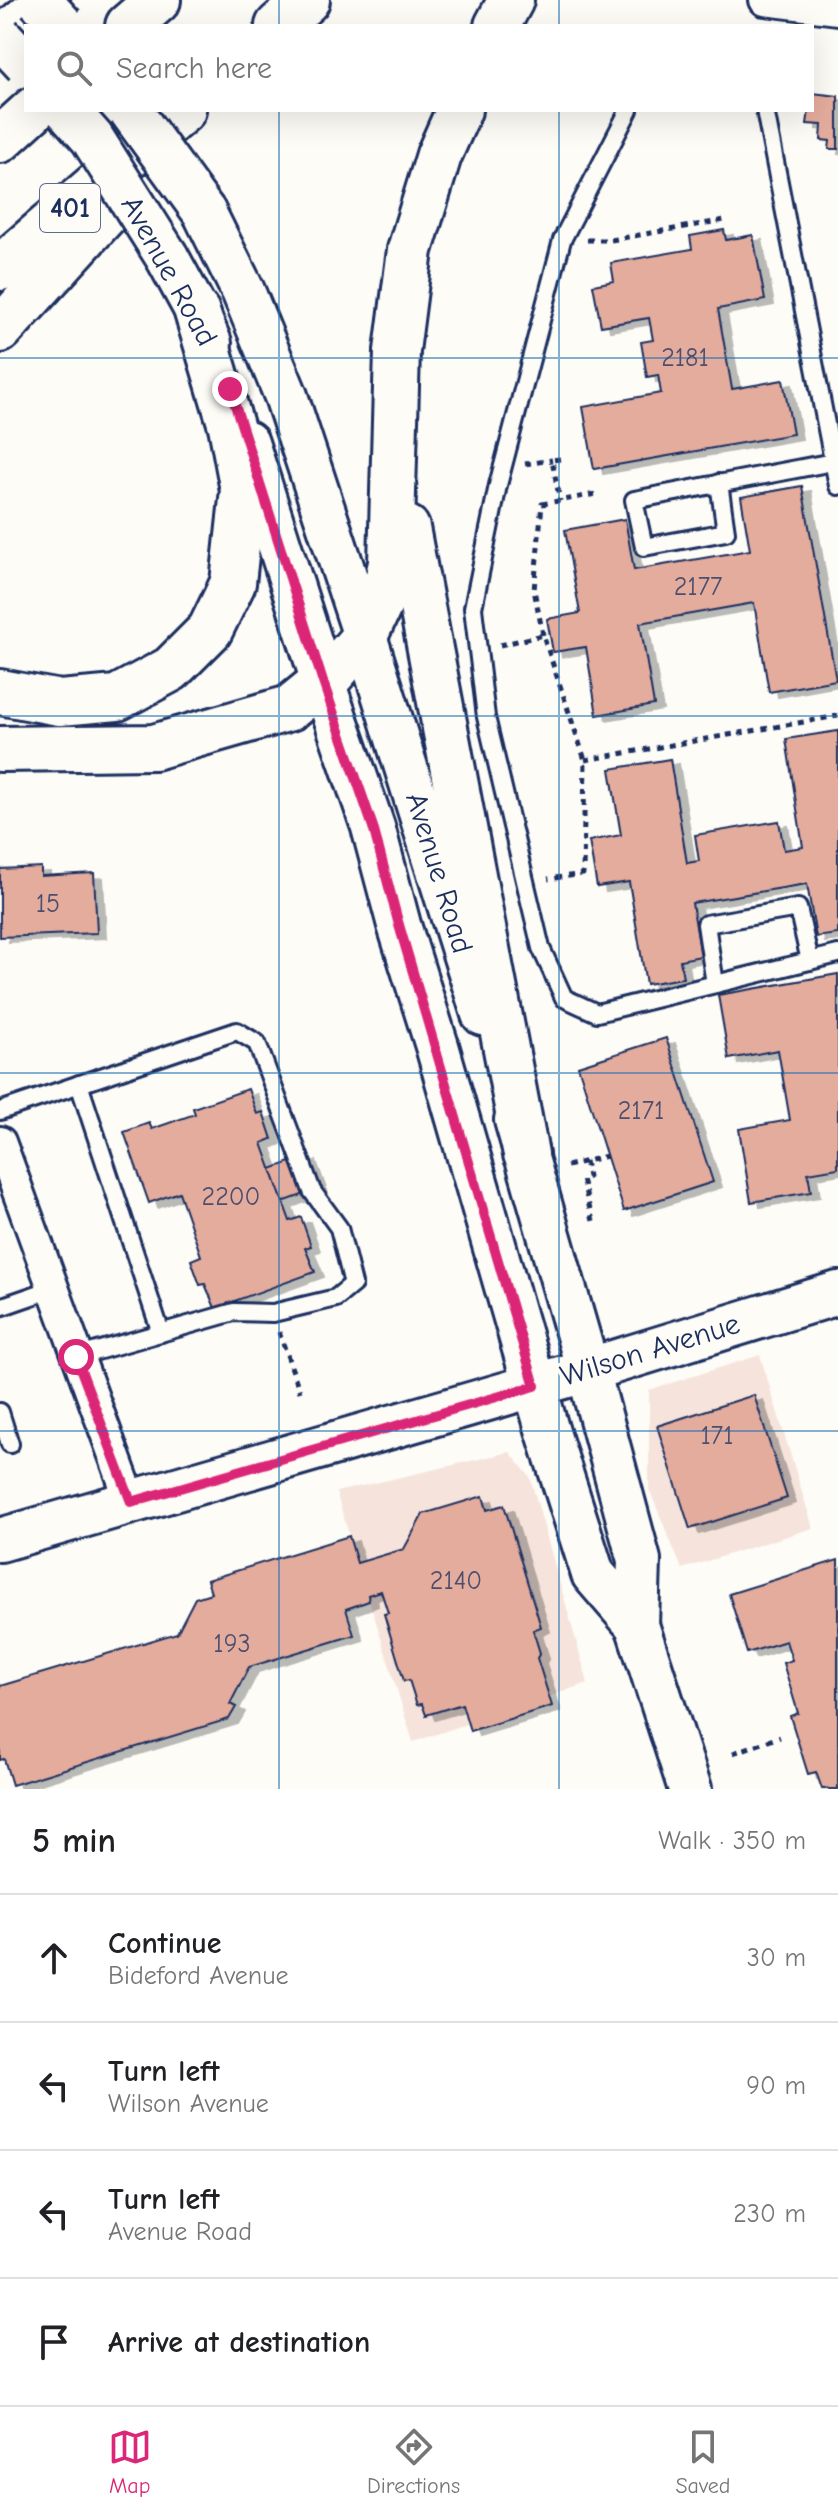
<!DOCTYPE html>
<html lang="en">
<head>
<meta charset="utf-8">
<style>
	body { margin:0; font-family:"Comic Neue",sans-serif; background:#f6f6f6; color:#202124 }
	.stop { position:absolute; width:24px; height:24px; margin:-18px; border:6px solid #db2777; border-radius:50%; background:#fff }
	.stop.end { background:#db2777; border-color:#fff; box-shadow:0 2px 8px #0008 }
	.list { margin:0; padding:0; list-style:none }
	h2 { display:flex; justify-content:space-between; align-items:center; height:104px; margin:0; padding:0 32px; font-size:34px }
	h2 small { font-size:26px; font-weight:400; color:#757577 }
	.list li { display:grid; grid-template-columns:52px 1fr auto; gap:24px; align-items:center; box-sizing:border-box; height:128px; padding:0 32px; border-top:2px solid #e0e0e0 }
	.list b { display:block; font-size:30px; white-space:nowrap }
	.list p { margin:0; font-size:26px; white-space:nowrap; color:#757577 }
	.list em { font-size:26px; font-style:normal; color:#757577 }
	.icon { flex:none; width:44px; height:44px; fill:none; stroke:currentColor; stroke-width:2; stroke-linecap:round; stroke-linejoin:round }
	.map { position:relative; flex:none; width:838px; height:1789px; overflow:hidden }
	.search { position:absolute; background:#fff; box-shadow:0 8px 32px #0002; left:24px; right:24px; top:24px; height:88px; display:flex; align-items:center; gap:20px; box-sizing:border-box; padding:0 28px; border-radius:0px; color:#757577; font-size:30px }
	.sheet { height:616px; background:#fff }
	nav { display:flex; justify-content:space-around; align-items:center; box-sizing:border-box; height:112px; border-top:2px solid #e0e0e0; background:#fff; font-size:22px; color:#757577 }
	nav a { display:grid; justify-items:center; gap:4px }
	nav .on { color:#db2777 }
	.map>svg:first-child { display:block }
	.built { fill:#f6e4dc }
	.building { fill:#e4ac9d; stroke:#1b2f5e; stroke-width:2; filter:url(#shadow) }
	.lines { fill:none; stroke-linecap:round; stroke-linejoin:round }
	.service-casing { stroke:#1b2f5e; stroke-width:22 }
	.minor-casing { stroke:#1b2f5e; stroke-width:36 }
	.secondary-casing { stroke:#1b2f5e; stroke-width:48 }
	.motorway-casing { stroke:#1b2f5e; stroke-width:50 }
	.path { stroke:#1b2f5e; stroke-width:5; stroke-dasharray:6 6; stroke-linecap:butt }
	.service { stroke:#fdfcf7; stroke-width:16 }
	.minor { stroke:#fdfcf7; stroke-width:30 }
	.secondary { stroke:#fdfcf7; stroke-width:42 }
	.motorway { stroke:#fdfcf7; stroke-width:44 }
	.secondary-bridge-casing { stroke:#1b2f5e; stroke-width:48; stroke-linecap:butt }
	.secondary-bridge { stroke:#fdfcf7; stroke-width:42 }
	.route { stroke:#db2777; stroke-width:10 }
	.grid { fill:none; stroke:#1f6fb2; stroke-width:2; stroke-opacity:0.55 }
	.labels { text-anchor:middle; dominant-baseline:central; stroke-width:7; stroke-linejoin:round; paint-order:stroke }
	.number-label { font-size:26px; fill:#4d4e6e }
	.shield { fill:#fdfcf7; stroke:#5f6c8c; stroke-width:2 }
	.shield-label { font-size:28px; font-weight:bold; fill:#1b2f5e }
	.street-label { font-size:30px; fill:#1b2f5e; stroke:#fdfcf7 }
</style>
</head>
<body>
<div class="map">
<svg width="838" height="1789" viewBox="0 0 838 1789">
	<defs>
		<filter id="shadow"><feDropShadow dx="9" dy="5" stdDeviation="0" flood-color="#0004"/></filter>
	</defs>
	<rect width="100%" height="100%" fill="#fdfcf7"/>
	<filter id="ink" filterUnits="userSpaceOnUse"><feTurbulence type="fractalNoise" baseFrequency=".0125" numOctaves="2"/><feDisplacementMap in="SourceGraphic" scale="16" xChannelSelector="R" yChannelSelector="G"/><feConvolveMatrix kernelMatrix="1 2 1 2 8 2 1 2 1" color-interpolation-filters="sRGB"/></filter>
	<g filter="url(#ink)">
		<!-- built -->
		<g class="built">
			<path d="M760,1355L813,1528L682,1569L649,1489V1390Z"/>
			<path d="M510,1452L530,1477L588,1683L413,1742L336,1492Z"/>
		</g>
		<!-- building -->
		<g class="building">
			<path d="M812,93L838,96V149H829L830,141L821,140L822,125L807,124L809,110H812Z"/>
			<path d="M724,230L726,240L753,235L765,300L718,309L732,389L783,380L793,434L594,469L583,407L661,393L658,375L647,377L641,342L653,340L649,318L601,326L593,285L614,281L611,263L692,249L690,236Z"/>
			<path d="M802,486L836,680L769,692L754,603L640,623L654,705L597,715L586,647L553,652L547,619L580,613L565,530L625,519L634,570L750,550L741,497Z"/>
			<path d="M838,731V934L816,937L807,884L692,903L701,956L680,960L683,978L646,984L629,882L597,887L589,841L621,835L610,769L670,759L687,863L699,861L695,835L779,821L784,850L803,847L786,739Z"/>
			<path d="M41,867V876L94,873L97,933L0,937V869Z"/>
			<path d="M838,974V1168L808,1173L811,1192L751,1202L739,1129L790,1120L778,1050L729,1059L718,995Z"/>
			<path d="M666,1038L713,1182L624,1211L578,1066Z"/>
			<path d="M248,1089L257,1114L263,1112L272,1139L262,1143L290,1221L301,1217L311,1246L305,1248L315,1272L215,1308L205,1284L200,1285L191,1260L201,1256L179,1192L149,1203L124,1132L149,1123L152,1129L195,1114L193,1108Z"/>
			<path d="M307,1156L319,1189L283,1202L271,1169Z"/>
			<path d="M754,1395L787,1498L690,1529L657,1426Z"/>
			<path d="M483,1496L487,1510L504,1505L541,1627L533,1630L540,1653L537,1658L552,1706L470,1731L462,1704L426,1715L422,1704L417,1705L409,1680L404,1681L384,1614L388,1613L381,1591L368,1595L369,1601L346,1609L354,1635L249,1667L230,1704L236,1707L229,1719L12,1785L4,1759L0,1760V1686L177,1633L195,1598L211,1593L207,1580L349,1536L357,1563L404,1549L423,1514Z"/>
			<path d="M838,1560V1789H822L816,1772L808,1774L790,1716L798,1713L783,1663L792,1660L786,1641L747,1653L729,1594Z"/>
		</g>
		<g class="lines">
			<!-- service casing -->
			<g class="service-casing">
				<g id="service">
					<path d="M629,110L562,240L498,485L473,608L486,717L541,948L564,998L597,1013L838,954"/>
					<path d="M765,110L838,486"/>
					<path d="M719,483L726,532L644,547L634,500L833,462"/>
					<path d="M715,984L706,924L798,908L810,961"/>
					<path d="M79,1084L161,1333"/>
					<path d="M0,1111L237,1031L257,1043L312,1191L339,1228L353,1284L336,1298L273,1313L234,1312L76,1357"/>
					<path d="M0,1307L52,1289"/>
					<path d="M0,1412L10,1444"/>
				</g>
			</g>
			<!-- minor casing -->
			<g class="minor-casing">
				<g id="minor">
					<path d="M765,0L838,9"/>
					<path d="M0,1142L131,1502"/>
				</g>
			</g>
			<!-- secondary casing -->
			<g class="secondary-casing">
				<g id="secondary">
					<path d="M204,212L243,291L286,396L365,636L483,1014"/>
					<path d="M167,257L197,312L210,343"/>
					<path d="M247,443L323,682L373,827L399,925L437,1046L547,1429L593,1574L637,1625"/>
					<path d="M516,1120L588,1370L639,1560L637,1625L690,1789"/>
					<path d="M0,1540L588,1370L838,1293"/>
				</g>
			</g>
			<!-- motorway casing -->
			<g class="motorway-casing">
				<g id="motorway">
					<path d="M128,26L158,0"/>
					<path d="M278,26L307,0"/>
					<path d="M497,26L511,0"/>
					<path d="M0,41L47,0"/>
					<path d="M0,140L33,110"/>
					<path d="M0,268L183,110"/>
					<path d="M0,330L104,216L121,185"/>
					<path d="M407,528L526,1154"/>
					<path d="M0,692L60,703L117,698L171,669L210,630L233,583L243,490L231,426L197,312"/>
					<path d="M0,749L154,747L290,708L333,673L365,636L384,595L391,563L397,351L410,250L439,155L459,110"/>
				</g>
			</g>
			<!-- path -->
			<g class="path">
				<path d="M587,240H611L725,220"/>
				<path d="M560,459L552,460L560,501"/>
				<path d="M525,464L552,460"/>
				<path d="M543,635L534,590L542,504L596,494"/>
				<path d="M500,645L543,635L585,760L583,874L548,879"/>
				<path d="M585,760L838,716"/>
				<path d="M585,1161L588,1177L582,1179L593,1221"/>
				<path d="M567,1166L607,1156"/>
				<path d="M279,1332L300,1392"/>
				<path d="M733,1753L780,1737"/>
			</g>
			<!-- service -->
			<use href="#service" class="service"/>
			<!-- minor -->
			<use href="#minor" class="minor"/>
			<!-- secondary -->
			<use href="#secondary" class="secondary"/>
			<!-- motorway -->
			<use href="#motorway" class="motorway"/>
			<!-- secondary-bridge casing -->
			<g class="secondary-bridge-casing">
				<g id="secondary-bridge">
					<path d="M39,0L63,26"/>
					<path d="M0,36L26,64"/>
					<path d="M67,110L92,138L167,257"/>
					<path d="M130,110L204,212"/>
				</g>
			</g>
			<!-- secondary-bridge -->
			<use href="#secondary-bridge" class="secondary-bridge"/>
		</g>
	</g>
	<g class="lines" filter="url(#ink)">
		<!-- route -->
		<path class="route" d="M76,1357L131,1502L535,1386L399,925L373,827L323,682L230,389"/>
	</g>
	<!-- grid -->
	<path class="grid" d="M279,0V26M559,0V26M279,110V1789M559,110V1789M0,358H838M0,716H838M0,1073H838M0,1431H838"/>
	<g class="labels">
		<!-- number labels -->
		<g class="number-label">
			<text x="685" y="358">2181</text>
			<text x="698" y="587">2177</text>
			<text x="48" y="904">15</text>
			<text x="641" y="1111">2171</text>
			<text x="231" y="1197">2200</text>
			<text x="717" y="1436">171</text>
			<text x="456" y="1581">2140</text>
			<text x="232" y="1644">193</text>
		</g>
		<!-- shield labels -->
		<rect class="shield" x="40" y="184" width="60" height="48" rx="6"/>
		<g class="shield-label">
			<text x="70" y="208">401</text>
		</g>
		<!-- street labels -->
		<g class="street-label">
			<text transform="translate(169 271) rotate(61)">Avenue Road</text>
			<text transform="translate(439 873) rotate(73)">Avenue Road</text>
			<text transform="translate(650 1350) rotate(-17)">Wilson Avenue</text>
		</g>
	</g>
</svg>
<div class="stop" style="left:76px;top:1357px"></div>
<div class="stop end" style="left:230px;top:389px"></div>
<div class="search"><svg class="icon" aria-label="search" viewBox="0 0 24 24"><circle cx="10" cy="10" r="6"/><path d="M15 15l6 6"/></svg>Search here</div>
</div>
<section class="sheet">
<h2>5 min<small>Walk · 350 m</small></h2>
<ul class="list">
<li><svg class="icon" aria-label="ahead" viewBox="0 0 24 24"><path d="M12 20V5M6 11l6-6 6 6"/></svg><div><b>Continue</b><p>Bideford Avenue</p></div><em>30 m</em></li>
<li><svg class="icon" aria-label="left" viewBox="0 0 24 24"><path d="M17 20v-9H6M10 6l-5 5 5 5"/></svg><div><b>Turn left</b><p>Wilson Avenue</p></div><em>90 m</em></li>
<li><svg class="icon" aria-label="left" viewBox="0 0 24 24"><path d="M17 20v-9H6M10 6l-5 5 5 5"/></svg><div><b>Turn left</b><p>Avenue Road</p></div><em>230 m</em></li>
<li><svg class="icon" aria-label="arrive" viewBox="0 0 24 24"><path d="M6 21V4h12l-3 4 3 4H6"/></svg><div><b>Arrive at destination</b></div></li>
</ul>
</section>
<nav>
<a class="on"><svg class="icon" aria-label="map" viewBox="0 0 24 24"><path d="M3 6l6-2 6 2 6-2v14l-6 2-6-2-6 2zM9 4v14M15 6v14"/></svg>Map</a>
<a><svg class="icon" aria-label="directions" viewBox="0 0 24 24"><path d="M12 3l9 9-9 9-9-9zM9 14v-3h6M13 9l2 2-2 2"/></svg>Directions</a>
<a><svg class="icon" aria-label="saved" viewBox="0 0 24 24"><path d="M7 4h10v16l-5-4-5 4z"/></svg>Saved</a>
</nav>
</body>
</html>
